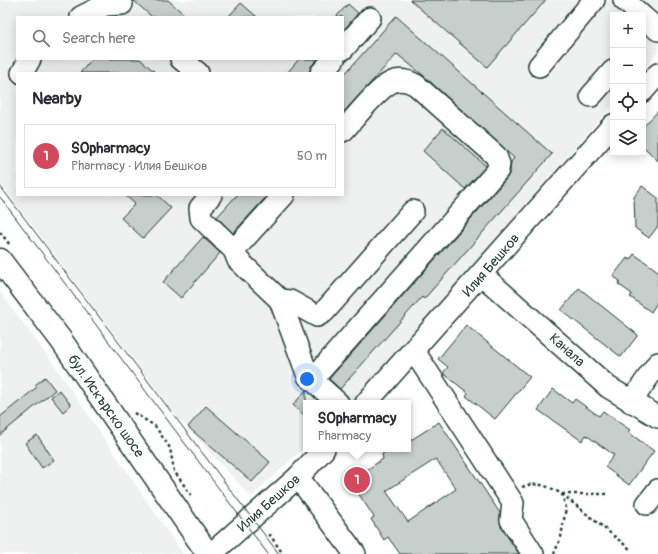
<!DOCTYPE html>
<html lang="en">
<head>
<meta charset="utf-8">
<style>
	body { margin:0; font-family:Pangolin,sans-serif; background:#f7f7f7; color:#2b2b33 }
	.controls { position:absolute; right:12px; top:12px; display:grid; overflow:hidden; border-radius:0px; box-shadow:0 2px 10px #0003 }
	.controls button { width:36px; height:36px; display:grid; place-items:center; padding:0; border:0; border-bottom:1px solid #e1e1e2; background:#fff; color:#2b2b33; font:20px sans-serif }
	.you { position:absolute; left:307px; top:379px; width:14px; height:14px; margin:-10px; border:3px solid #fff; border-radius:50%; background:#1a73e8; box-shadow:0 0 0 6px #1a73e833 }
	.badge { display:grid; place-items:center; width:26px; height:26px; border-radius:50%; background:#d1495b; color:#fff; font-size:13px; font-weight:700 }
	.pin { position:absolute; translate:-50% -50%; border:2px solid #fff; box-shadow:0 1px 4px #0006 }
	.popup { position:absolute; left:303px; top:400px; width:108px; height:52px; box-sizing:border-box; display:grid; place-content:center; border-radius:0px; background:#fff; filter:drop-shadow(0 1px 3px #0005); font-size:13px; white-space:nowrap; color:#7c7c81 }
	.popup b { font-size:15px; color:#2b2b33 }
	.popup::after { content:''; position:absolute; left:50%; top:100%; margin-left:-8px; border:8px solid transparent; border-top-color:#fff }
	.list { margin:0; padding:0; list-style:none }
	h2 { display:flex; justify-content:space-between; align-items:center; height:52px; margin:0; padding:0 16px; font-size:17px }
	h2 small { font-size:13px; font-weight:400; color:#7c7c81 }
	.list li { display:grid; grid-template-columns:26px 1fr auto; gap:12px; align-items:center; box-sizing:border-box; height:64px; margin:0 8px 8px; padding:0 8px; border:1px solid #e1e1e2; border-radius:0px }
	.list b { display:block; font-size:15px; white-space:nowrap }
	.list p { margin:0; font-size:13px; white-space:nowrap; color:#7c7c81 }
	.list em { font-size:13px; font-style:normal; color:#7c7c81 }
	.icon { flex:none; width:22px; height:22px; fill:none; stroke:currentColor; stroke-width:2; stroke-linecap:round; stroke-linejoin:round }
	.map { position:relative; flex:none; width:658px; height:554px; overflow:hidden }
	.search { position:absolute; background:#fff; box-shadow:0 2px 10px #0003; left:16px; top:16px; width:328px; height:44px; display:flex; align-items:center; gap:10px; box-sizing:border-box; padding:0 14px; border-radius:0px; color:#7c7c81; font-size:15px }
	.panel { position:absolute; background:#fff; box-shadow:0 2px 10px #0003; left:16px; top:72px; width:328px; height:124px; border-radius:0px }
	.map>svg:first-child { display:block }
	.built { fill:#eef1f0; fill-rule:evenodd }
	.building { fill:#c7cfcc; stroke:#1f3d34; fill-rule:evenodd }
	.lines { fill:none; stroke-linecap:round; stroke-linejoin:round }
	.minor-casing { stroke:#1f3d34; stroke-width:24 }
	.major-casing { stroke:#1f3d34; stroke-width:25 }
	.path { stroke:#1f3d34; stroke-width:2.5; stroke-dasharray:3 3; stroke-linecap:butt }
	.minor { stroke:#fff; stroke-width:21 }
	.major { stroke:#fff; stroke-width:22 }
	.tram { stroke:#1f3d34; stroke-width:1 }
	.labels { text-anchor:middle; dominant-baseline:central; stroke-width:3; stroke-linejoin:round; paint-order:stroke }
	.street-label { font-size:14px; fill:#1f3d34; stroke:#fff }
</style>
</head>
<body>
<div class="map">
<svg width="658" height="554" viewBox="0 0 658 554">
	<rect width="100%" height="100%" fill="#fff"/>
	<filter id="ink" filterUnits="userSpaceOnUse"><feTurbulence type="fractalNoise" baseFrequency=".025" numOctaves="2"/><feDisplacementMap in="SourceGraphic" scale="8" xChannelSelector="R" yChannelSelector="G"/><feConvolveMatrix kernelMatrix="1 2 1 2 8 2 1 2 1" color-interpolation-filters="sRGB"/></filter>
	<g filter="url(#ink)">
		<!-- built -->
		<g class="built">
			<path d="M0,0H658V52L643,69V15H613V104L353,403H306V446L251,497L173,412L0,183ZM17,17H343V59H17ZM17,73H343V195H17Z"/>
			<path d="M0,292L55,366L183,554H0Z"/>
		</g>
		<!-- building -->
		<g class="building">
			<path d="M133,0H168L187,17H152Z"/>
			<path d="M410,0H546L487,67Z"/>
			<path d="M241,3L257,17H228Z"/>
			<path d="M348,4L358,13L343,31V17H336Z"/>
			<path d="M396,16L552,154L424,299L422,297L340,389L329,379L507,178L510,172L511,162L514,158L424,76L397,54L343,113V76Z"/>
			<path d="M92,59H140L156,73H80Z"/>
			<path d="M299,59H318L312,65L309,73H287Z"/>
			<path d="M658,111V161L643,146V127Z"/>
			<path d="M443,128L486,166L465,189L423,151Z"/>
			<path d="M642,186L658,198V226L649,238L635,228L634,197Z"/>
			<path d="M125,195H157L171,208L143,238L121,218L135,204Z"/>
			<path d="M237,195H268L233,233L217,217Z"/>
			<path d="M203,237L220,253L181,298L163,282Z"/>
			<path d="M634,254L658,271V301L651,312L630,297L632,294L618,284L620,281L613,276L627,258L630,260Z"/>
			<path d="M579,288L638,335L621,357L561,310Z"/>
			<path d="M466,325L530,377L495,419L466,396L468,393L443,373L448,367L438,359Z"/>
			<path d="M45,377L55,390L0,435V417L37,387L35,385Z"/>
			<path d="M553,389L572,403L575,399L599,416L603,411L630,430L628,432L654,451L629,485L605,467L614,455L586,435L582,441L538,410Z"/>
			<path d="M59,390L71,405L63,412L51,397Z"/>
			<path d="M306,390V417L293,405Z"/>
			<path d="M206,406L270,462L252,482L188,427Z"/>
			<path d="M439,422L500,513L501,527L519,554H400L388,537L384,540L371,519L374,517L350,481L383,459L382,454L390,449H408V442ZM436,459L456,489L408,522L386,491Z"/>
			<path d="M37,435L54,460L42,468L25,443Z"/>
		</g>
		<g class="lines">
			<!-- minor casing -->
			<g class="minor-casing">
				<g id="minor">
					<path d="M624,0L641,15"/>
					<path d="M81,17L105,5L122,4"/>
					<path d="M643,17L658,30"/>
					<path d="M343,49L370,18"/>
					<path d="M181,59L198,73"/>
					<path d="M539,66L594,0"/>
					<path d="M22,73L30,59"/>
					<path d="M321,73L334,59"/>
					<path d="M643,91L658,74"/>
					<path d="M591,96L613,71"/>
					<path d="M211,195L200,208L201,218L234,250L238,260L280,300L308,376L338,403"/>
					<path d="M234,250L284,195"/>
					<path d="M482,275L608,387L658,417"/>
					<path d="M280,300L290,301L317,316L324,312L413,211"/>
					<path d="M414,351L513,503L511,520L533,554"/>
					<path d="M312,380L498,170L499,164L496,156L416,85C409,81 401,78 392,82C378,88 354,119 343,131"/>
					<path d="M631,402L658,363"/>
					<path d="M366,403L613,125"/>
					<path d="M298,477L355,554"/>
					<path d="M647,504L658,490"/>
					<path d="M211,554L298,477L324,449"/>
				</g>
			</g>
			<!-- major casing -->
			<g class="major-casing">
				<path id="major" d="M0,260L61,340L208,554"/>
			</g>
			<!-- path -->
			<g class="path">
				<path d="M0,232L10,245"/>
				<path d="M134,413L155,426L170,448L174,471L191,495"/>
				<path d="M522,487C537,481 548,486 562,494L566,508L561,537L554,554"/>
				<path d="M562,494L630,549"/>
				<path d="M562,494H607"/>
				<path d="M269,536L270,535L283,554"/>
			</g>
			<!-- minor -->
			<use href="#minor" class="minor"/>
			<!-- major -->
			<use href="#major" class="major"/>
			<!-- tram -->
			<g class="tram">
				<path d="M0,186L279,554"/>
				<path d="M0,197L268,554"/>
			</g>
		</g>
	</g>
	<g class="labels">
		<!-- street labels -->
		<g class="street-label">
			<text transform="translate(491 265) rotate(-49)">Илия Бешков</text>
			<text transform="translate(567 350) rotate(42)">Канала</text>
			<text transform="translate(106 406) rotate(55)">бул. Искърско шосе</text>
			<text transform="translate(269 503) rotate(-42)">Илия Бешков</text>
		</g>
	</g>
</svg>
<div class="controls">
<button>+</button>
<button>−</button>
<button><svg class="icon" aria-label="locate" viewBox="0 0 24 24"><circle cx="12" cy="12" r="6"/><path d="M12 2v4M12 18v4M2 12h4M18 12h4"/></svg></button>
<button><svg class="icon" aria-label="layers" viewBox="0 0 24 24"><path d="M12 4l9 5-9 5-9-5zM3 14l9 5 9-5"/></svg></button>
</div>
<div class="you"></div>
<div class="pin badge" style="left:357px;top:480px">1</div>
<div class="popup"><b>SOpharmacy</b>Pharmacy</div>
<div class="search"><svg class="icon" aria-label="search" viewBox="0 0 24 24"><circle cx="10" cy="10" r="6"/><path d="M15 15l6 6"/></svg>Search here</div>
<section class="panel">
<h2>Nearby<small></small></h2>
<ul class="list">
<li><span class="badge">1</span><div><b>SOpharmacy</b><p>Pharmacy · Илия Бешков</p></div><em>50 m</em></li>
</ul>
</section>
</div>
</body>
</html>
